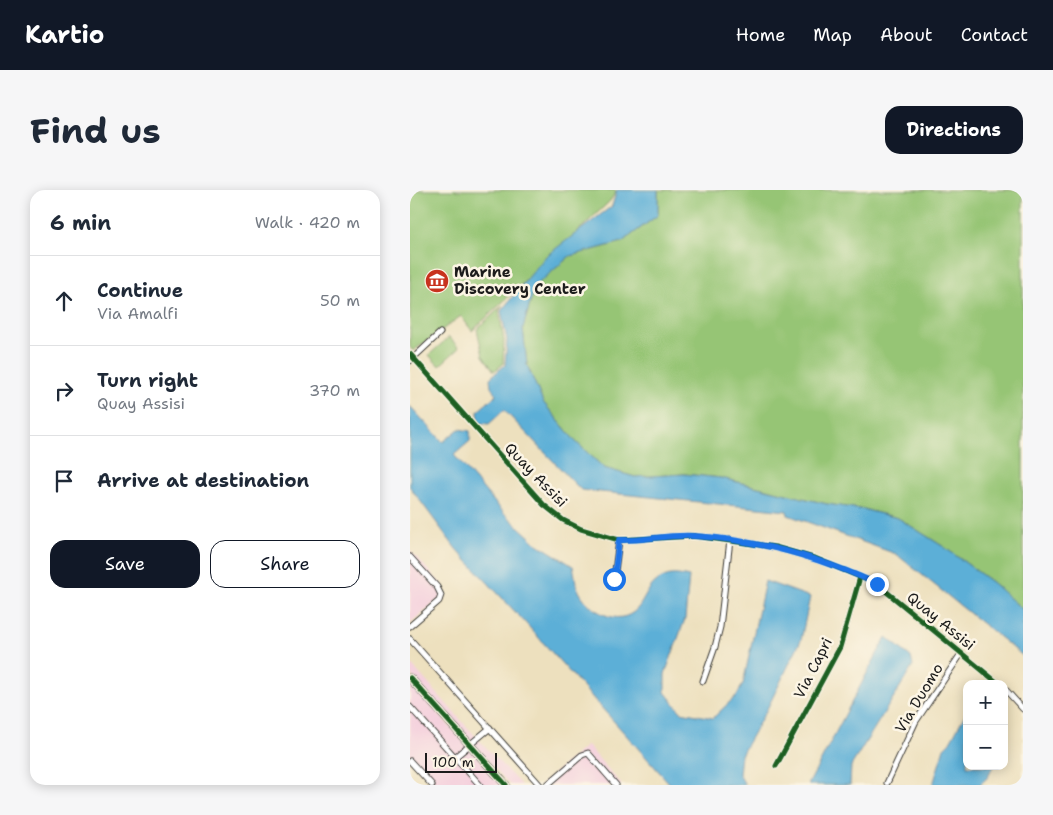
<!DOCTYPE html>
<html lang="en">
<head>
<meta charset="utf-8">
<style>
	body { margin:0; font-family:"Shantell Sans",sans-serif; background:#f6f6f7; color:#1f2937 }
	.controls { position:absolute; right:15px; bottom:15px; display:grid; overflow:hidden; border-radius:10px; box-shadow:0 2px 12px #0003 }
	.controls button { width:45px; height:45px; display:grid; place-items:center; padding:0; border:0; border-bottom:1px solid #e0e1e3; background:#fff; color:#1f2937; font:25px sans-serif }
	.scale { position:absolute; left:15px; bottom:12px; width:72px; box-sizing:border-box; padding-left:5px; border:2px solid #1c1c1c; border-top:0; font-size:14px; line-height:18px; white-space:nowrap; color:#1c1c1c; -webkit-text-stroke:4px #fcf5e5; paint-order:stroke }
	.stop { position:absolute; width:15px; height:15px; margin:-11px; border:4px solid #1a73e8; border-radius:50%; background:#fff }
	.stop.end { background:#1a73e8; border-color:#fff; box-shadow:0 1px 5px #0008 }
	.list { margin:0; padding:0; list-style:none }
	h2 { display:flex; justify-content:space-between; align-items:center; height:65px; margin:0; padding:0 20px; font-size:21px }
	h2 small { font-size:16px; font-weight:400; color:#747a83 }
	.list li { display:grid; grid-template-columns:32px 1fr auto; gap:15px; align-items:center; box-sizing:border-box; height:90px; padding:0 20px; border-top:1px solid #e0e1e3 }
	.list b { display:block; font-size:19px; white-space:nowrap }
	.list p { margin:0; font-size:16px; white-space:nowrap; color:#747a83 }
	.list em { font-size:16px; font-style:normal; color:#747a83 }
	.actions { display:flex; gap:10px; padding:15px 20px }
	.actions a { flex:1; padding:11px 0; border:1px solid #111827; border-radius:15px; text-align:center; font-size:18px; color:#111827 }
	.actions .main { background:#111827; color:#fff }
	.icon { flex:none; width:28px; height:28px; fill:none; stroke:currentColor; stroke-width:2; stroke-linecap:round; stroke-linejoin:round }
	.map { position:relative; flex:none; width:613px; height:595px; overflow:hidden; border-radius:15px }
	header { display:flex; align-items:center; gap:30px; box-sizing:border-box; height:70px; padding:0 25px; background:#111827; color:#fff }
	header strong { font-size:24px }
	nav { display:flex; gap:28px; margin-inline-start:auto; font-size:18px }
	.intro { display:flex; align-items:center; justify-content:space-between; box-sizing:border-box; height:120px; padding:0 30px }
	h1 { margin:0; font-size:35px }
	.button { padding:12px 22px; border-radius:15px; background:#111827; color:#fff; font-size:18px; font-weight:700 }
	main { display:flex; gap:30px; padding:0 30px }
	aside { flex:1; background:#fff; border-radius:15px; box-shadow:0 2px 12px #0003 }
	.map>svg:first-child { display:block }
	.built { fill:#f4cfdd }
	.green { fill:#96c575; stroke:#597048 }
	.water { fill:#5cafd7; stroke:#3c667a }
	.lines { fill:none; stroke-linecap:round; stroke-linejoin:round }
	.street-casing { stroke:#3b3934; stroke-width:7 }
	.secondary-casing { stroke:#3b3934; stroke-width:9 }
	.street { stroke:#fff; stroke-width:5 }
	.secondary { stroke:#fff; stroke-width:8 }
	.cycleway-casing { stroke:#fcf5e5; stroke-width:8 }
	.cycleway { stroke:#1b5e20; stroke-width:5 }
	.route { stroke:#1a73e8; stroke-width:6 }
	.labels { text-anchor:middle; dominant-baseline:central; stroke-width:5; stroke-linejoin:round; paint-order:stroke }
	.poi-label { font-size:15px; font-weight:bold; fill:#1c1c1c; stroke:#fcf5e5; text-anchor:start }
	.street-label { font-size:15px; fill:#1c1c1c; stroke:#fcf5e5 }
</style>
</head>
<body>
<header>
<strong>Kartio</strong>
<nav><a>Home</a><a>Map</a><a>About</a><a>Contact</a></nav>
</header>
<div class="intro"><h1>Find us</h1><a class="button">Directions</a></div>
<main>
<aside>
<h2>6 min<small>Walk · 420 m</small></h2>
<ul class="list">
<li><svg class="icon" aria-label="ahead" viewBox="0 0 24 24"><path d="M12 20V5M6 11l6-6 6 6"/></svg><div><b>Continue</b><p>Via Amalfi</p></div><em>50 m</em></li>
<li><svg class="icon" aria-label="right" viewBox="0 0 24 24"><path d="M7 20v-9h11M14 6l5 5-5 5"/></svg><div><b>Turn right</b><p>Quay Assisi</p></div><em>370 m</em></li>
<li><svg class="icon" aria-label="arrive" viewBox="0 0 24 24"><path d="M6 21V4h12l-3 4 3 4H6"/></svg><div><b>Arrive at destination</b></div></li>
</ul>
<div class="actions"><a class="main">Save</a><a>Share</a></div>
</aside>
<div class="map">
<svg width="613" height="595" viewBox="0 0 613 595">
	<rect width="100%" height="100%" fill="#fcf5e5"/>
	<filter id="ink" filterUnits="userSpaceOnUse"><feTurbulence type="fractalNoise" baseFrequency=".02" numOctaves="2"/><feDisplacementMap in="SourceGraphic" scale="10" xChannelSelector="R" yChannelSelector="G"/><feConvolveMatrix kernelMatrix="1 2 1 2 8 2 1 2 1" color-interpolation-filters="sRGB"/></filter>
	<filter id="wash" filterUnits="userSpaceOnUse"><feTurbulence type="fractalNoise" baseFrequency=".0096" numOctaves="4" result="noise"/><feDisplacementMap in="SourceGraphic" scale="20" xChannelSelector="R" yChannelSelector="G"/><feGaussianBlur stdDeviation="1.12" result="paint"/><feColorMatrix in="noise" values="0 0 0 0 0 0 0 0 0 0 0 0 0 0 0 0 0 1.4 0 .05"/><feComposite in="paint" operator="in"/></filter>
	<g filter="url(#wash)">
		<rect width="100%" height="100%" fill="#ede0be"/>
		<!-- built -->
		<g class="built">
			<path d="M0,360L32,395V407L0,433Z"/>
			<path d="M0,473L67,548L111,595H100L0,484Z"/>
			<path d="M0,492L93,595H25L0,566Z"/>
			<path d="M177,555L212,595H131Z"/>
		</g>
		<!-- green -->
		<g class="green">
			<path d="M0,0H205L206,2L200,11L62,141L51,126L3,161L0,157Z"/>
			<path d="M248,0H613V420L583,393L534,357L488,328L456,320L417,314L311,288L274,284L225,287L194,278L166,252L133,212L117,175L113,138L125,96L160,66L212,52L248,25Z"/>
			<path d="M92,116L89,121L94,150L93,174L84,181L73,166L67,139Z"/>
			<path d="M39,147L49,158L29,176L19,165Z"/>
		</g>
		<!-- water -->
		<g class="water">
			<path d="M207,0H248V25L212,52L160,66L125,96L113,138L117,175L133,212L166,252L194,278L225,287L274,284L311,288L417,314L456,320L488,328L534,357L583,393L613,420V466L486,364L378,325L377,321L171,300L94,220L79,234L69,233L68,221L86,205L81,197L80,188L95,175L97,150L91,121L136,66L202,16Z"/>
			<path d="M0,216L33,252L49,239L60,241V251L44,265L94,323L126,353L163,376C165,383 165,393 168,399C177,420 208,439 227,419C234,411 238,397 247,391C258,383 266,384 279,387L275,429L255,484V502L271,522L303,528L327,505L333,494L355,391L400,407L391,450L357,519L331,565L329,584L335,595H261L111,428L46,359L0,297Z"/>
			<path d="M476,447L501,467L503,476L441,576L440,595H398Z"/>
			<path d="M557,521V576H583L578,587L569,595H523L534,558L540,552Z"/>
		</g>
	</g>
	<g filter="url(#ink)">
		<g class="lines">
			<!-- street casing -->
			<g class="street-casing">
				<g id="street">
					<path d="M0,164L134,315L153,330L171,339L209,350L284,346L365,357L407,369L467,394L589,494"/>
					<path d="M0,171L30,143"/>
					<path d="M0,367L27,397L31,405L29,411L0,436"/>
					<path d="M204,389L209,350"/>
					<path d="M0,449L130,595"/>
					<path d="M293,491L305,457L310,437L320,350"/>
					<path d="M594,498L613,519"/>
					<path d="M0,517L70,595"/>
					<path d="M45,567L80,538"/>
					<path d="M0,571L22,595"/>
					<path d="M366,576L430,457L450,387"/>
					<path d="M477,593L506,531L551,464"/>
					<path d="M137,595L172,565L178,563L206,595"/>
				</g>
			</g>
			<!-- secondary casing -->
			<g class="secondary-casing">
				<path id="secondary" d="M0,488L96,595"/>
			</g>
			<!-- street -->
			<use href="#street" class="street"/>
			<!-- secondary -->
			<use href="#secondary" class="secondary"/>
			<!-- cycleway casing -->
			<g class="cycleway-casing">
				<g id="cycleway">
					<path d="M0,164L134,315L153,330L171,339L209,350L284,346L365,357L407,369L467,394L589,494"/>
					<path d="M0,488L96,595"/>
					<path d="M366,576L430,457L450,387"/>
				</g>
			</g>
			<!-- cycleway -->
			<use href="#cycleway" class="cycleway"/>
		</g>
	</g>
	<g class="lines" filter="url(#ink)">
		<!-- route -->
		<path class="route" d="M204,389L209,350C234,351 259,344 284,346C348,350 409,367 467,394"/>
	</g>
	<!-- icons -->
	<defs>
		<g id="museum-disc" transform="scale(1.25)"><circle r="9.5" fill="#c8321e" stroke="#fcf5e5"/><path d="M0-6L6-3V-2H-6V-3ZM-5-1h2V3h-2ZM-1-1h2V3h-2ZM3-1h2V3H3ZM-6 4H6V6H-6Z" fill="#fff"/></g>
	</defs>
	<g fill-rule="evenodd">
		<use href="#museum-disc" x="27" y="91"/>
	</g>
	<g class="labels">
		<!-- poi labels -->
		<g class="poi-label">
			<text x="44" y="82">Marine<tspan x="44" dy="17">Discovery Center</tspan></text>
		</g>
		<!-- street labels -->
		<g class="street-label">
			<text transform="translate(126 285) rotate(46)">Quay Assisi</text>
			<text transform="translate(531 431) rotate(39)">Quay Assisi</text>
			<text transform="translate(403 478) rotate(-63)">Via Capri</text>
			<text transform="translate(509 508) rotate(-59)">Via Duomo</text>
		</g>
	</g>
</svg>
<div class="controls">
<button>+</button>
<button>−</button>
</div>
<div class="scale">100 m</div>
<div class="stop" style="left:204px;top:389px"></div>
<div class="stop end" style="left:467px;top:394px"></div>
</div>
</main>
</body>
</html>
